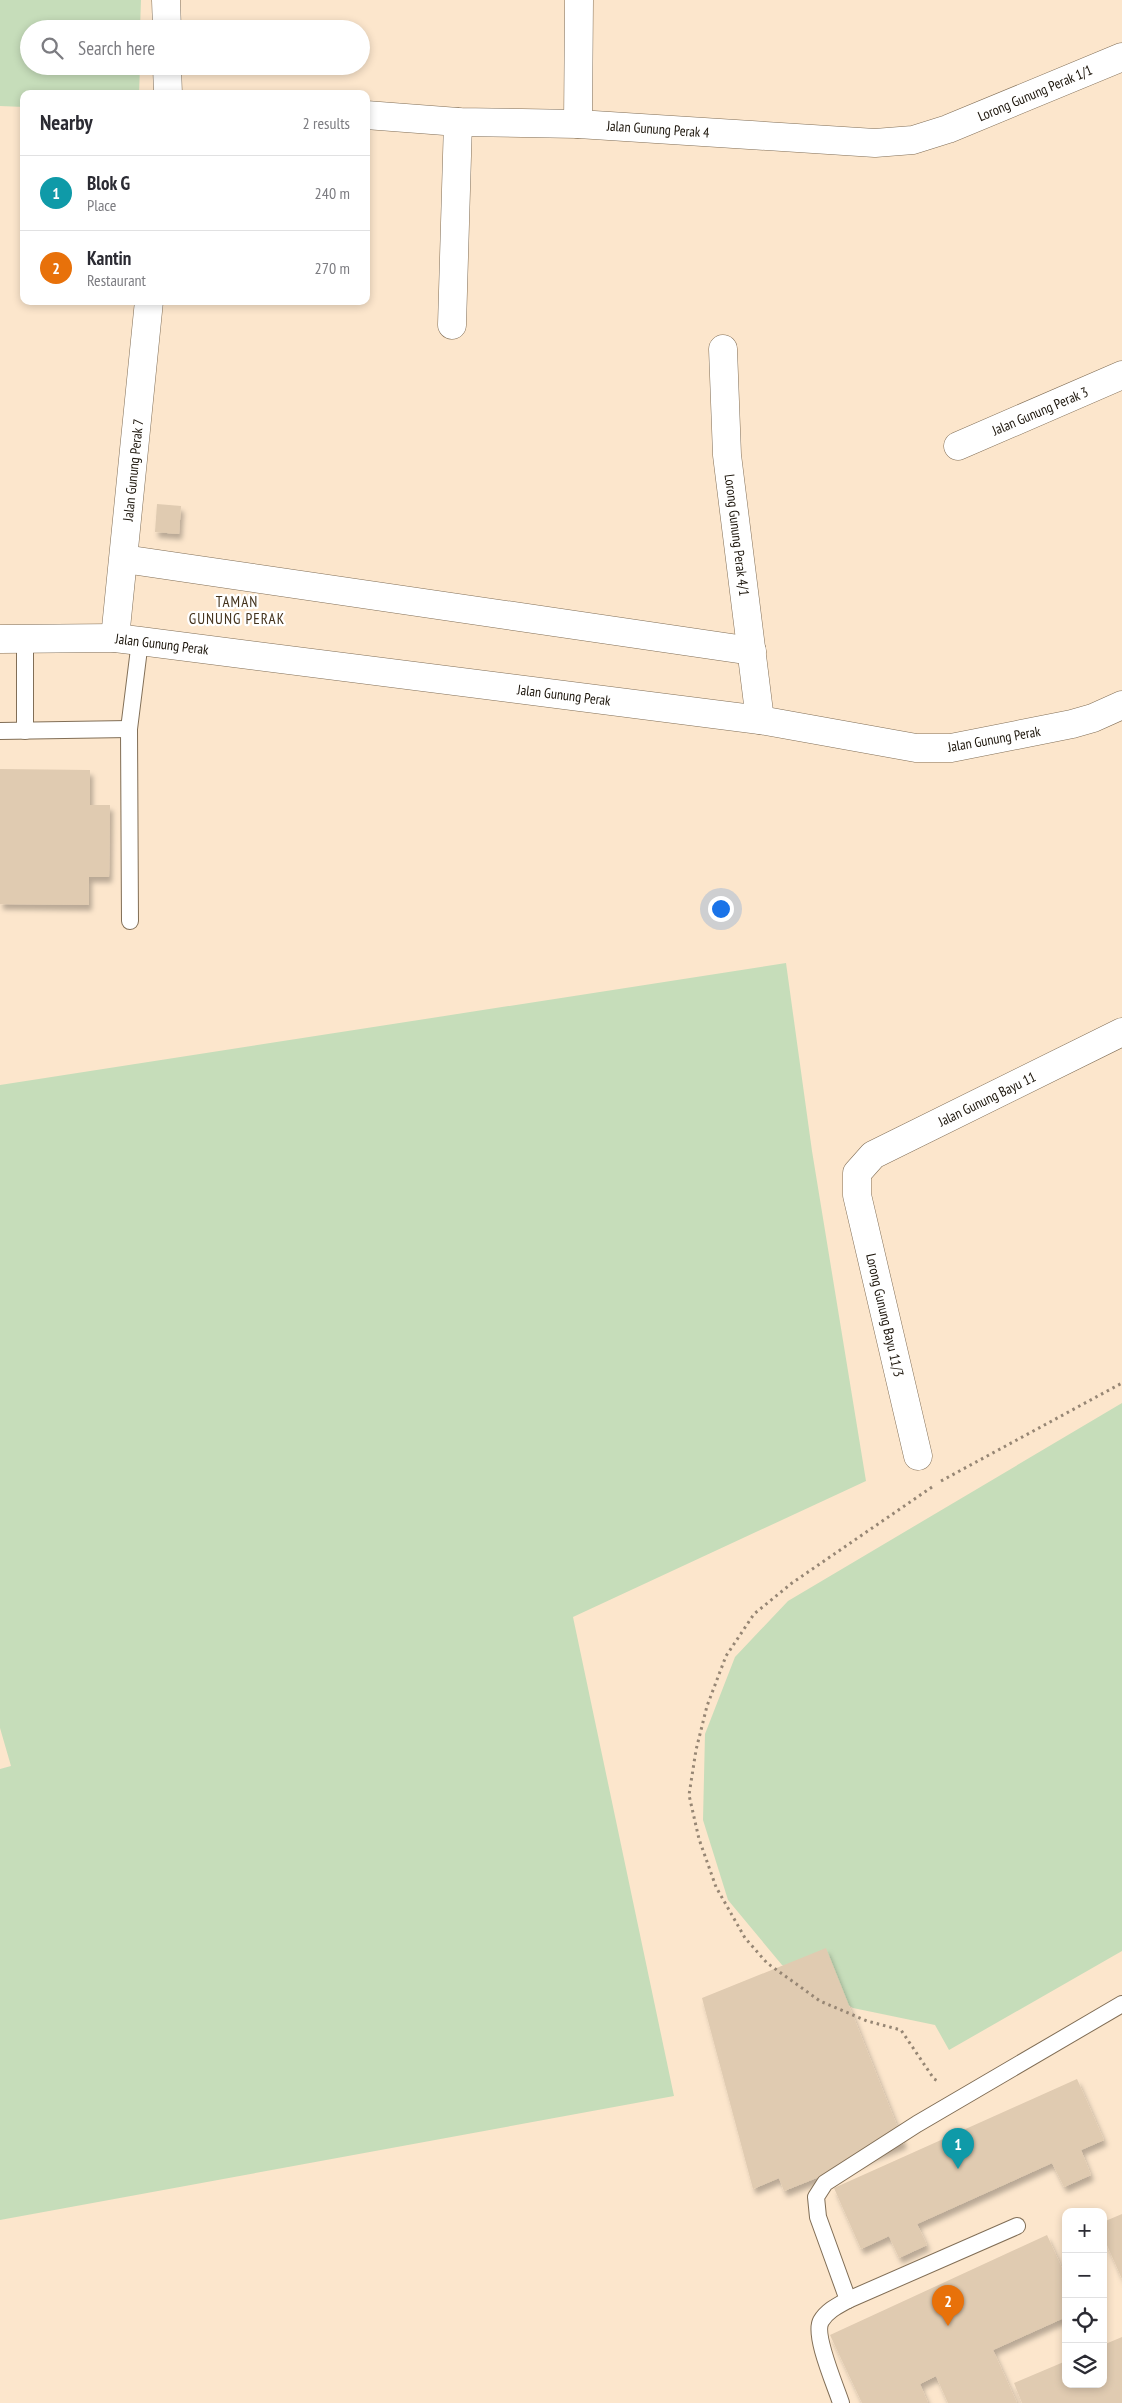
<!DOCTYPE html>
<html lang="en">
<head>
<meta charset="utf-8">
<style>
	body { margin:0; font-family:"PT Sans Narrow",sans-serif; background:#f7f7f7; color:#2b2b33 }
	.controls { position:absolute; right:15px; bottom:15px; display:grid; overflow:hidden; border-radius:10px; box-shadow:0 2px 8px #0003 }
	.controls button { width:45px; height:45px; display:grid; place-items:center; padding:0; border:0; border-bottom:1px solid #e1e1e2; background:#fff; color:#2b2b33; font:25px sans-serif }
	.you { position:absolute; left:720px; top:908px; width:18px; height:18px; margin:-12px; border:4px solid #fff; border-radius:50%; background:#1a73e8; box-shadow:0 0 0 8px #1a73e833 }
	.badge { display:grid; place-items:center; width:32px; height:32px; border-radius:50%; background:#b45309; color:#fff; font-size:16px; font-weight:700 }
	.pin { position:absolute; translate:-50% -41px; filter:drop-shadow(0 1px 2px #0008) }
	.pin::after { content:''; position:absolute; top:26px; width:18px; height:15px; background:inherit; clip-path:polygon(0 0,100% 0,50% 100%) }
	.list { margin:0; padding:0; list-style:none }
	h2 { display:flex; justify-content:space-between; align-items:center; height:65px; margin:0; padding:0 20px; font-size:21px }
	h2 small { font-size:16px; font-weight:400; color:#7c7c81 }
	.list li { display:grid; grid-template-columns:32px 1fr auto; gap:15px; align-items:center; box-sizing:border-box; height:75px; padding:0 20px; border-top:1px solid #e1e1e2 }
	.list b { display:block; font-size:19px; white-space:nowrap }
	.list p { margin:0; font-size:16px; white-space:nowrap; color:#7c7c81 }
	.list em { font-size:16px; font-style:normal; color:#7c7c81 }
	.icon { flex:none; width:28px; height:28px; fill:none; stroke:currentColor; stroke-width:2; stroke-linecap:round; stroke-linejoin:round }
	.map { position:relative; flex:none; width:1122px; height:2403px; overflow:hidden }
	.search { position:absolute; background:#fff; box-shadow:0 2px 8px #0003; left:20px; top:20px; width:350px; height:55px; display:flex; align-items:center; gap:12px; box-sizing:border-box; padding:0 18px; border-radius:28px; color:#7c7c81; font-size:19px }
	.panel { position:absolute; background:#fff; box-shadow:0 2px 8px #0003; left:20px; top:90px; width:350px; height:215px; border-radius:10px }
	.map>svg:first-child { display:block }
	.green { fill:#c6ddba }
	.building { fill:#e0cbb1; filter:url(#shadow) }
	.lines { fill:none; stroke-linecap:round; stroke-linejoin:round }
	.lane-casing { stroke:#816e56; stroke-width:18 }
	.street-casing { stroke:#816e56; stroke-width:29 }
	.path { stroke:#968674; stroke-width:3; stroke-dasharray:2.5 4; stroke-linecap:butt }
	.lane { stroke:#fff; stroke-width:16 }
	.street { stroke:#fff; stroke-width:28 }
	.labels { text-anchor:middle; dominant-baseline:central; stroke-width:4.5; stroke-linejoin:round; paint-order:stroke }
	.street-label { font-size:14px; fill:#1b140a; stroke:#fff }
	.neighbourhood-label { font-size:15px; letter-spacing:1px; fill:#43321c; stroke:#fff }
</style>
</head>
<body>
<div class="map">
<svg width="1122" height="2403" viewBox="0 0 1122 2403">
	<defs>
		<filter id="shadow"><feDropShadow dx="3" dy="5.5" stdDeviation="2.5" flood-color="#0004"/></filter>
	</defs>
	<rect width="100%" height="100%" fill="#fce6cc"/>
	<!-- green -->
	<g class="green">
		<path d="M0,0H141L140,29H29V66H140L139,94H24V107L0,106Z"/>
		<path d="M786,963L812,1151L866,1481L573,1617L674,2096L0,2220V1769L11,1766L0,1728V1085Z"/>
		<path d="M1122,1403V1951L949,2050L935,2025L853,2008L782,1965L728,1900L703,1820L705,1734L735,1657L788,1601Z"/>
	</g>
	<!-- building -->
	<g class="building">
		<path d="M157,504L181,506L179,534L155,532Z"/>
		<path d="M0,769L90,770V805H110L109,877H89V905L0,904Z"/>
		<path d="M826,1948L904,2143L784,2191L779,2178L753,2189L702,1998Z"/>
		<path d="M1077,2079L1104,2140L1081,2150L1091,2175L1064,2187L1052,2163L917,2224L927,2245L899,2258L889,2236L861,2249L834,2188Z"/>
		<path d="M1122,2214V2279L1103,2236V2222Z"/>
		<path d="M1047,2235L1066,2277V2317L993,2350L1017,2403H948L936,2376L920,2384L928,2403H862L830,2335Z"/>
		<path d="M1122,2337V2403H1022L1014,2383L1066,2361V2384H1103V2345Z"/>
	</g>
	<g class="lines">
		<!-- lane casing -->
		<g class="lane-casing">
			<g id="lane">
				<path d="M25,639V731"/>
				<path d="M0,731L129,729"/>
				<path d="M130,921L129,729L140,641"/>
				<path d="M848,2300L818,2217L816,2197L825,2183L917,2124L1122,2004"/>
				<path d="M841,2403C836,2387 813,2335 821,2321C827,2311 837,2306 848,2300L1017,2226"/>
			</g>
		</g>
		<!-- street casing -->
		<g class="street-casing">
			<g id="street">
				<path d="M166,0L167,29"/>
				<path d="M167,66L168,94"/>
				<path d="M366,115L458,122L578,124L875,143L913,140L948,129L1122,57"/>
				<path d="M578,124L579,0"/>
				<path d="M452,325L458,122"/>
				<path d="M723,349L727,455L760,720"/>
				<path d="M958,446L1122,375"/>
				<path d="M124,559L752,651"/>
				<path d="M115,638L149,301"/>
				<path d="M0,639L115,638L140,641L760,720L916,748H951L1072,724L1093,718L1122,705"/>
				<path d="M918,1456L857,1195V1173L873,1155L1122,1032"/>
			</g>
		</g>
		<!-- path -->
		<g class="path">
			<path d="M941,1481L1122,1383"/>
			<path d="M932,1487L792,1583L754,1614L726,1656L707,1706L696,1750L689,1795L699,1839L716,1887L745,1938L767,1963L820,2001L867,2021L901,2030L934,2079L938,2081"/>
		</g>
		<!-- lane -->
		<use href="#lane" class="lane"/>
		<!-- street -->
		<use href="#street" class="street"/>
	</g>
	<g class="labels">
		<!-- street labels -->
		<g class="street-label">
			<text transform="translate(1035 93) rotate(-23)">Lorong Gunung Perak 1/1</text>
			<text transform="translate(658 129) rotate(4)">Jalan Gunung Perak 4</text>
			<text transform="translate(1040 411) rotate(-23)">Jalan Gunung Perak 3</text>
			<text transform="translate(133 470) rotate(-84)">Jalan Gunung Perak 7</text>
			<text transform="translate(737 535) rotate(83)">Lorong Gunung Perak 4/1</text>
			<text transform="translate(162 644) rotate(7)">Jalan Gunung Perak</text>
			<text transform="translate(564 695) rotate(7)">Jalan Gunung Perak</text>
			<text transform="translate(994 739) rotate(-10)">Jalan Gunung Perak</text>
			<text transform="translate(987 1099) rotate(-26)">Jalan Gunung Bayu 11</text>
			<text transform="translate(885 1315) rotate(77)">Lorong Gunung Bayu 11/3</text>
		</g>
		<!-- neighbourhood labels -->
		<g class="neighbourhood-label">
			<text x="237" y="601">TAMAN<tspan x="237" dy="17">GUNUNG PERAK</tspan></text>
		</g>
	</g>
</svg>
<div class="controls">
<button>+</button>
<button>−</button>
<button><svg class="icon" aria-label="locate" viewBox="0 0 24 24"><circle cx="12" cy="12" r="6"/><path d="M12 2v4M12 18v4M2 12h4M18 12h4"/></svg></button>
<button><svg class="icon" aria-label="layers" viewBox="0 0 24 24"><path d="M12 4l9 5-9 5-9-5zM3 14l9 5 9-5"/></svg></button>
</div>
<div class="you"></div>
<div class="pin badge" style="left:958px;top:2169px;background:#0f9aa8">1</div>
<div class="pin badge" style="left:948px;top:2326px;background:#e8710a">2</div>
<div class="search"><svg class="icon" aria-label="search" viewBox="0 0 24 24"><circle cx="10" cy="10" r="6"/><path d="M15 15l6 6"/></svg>Search here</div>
<section class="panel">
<h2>Nearby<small>2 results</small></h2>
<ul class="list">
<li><span class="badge" style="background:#0f9aa8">1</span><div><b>Blok G</b><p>Place</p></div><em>240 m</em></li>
<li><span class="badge" style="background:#e8710a">2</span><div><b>Kantin</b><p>Restaurant</p></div><em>270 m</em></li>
</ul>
</section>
</div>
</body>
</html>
